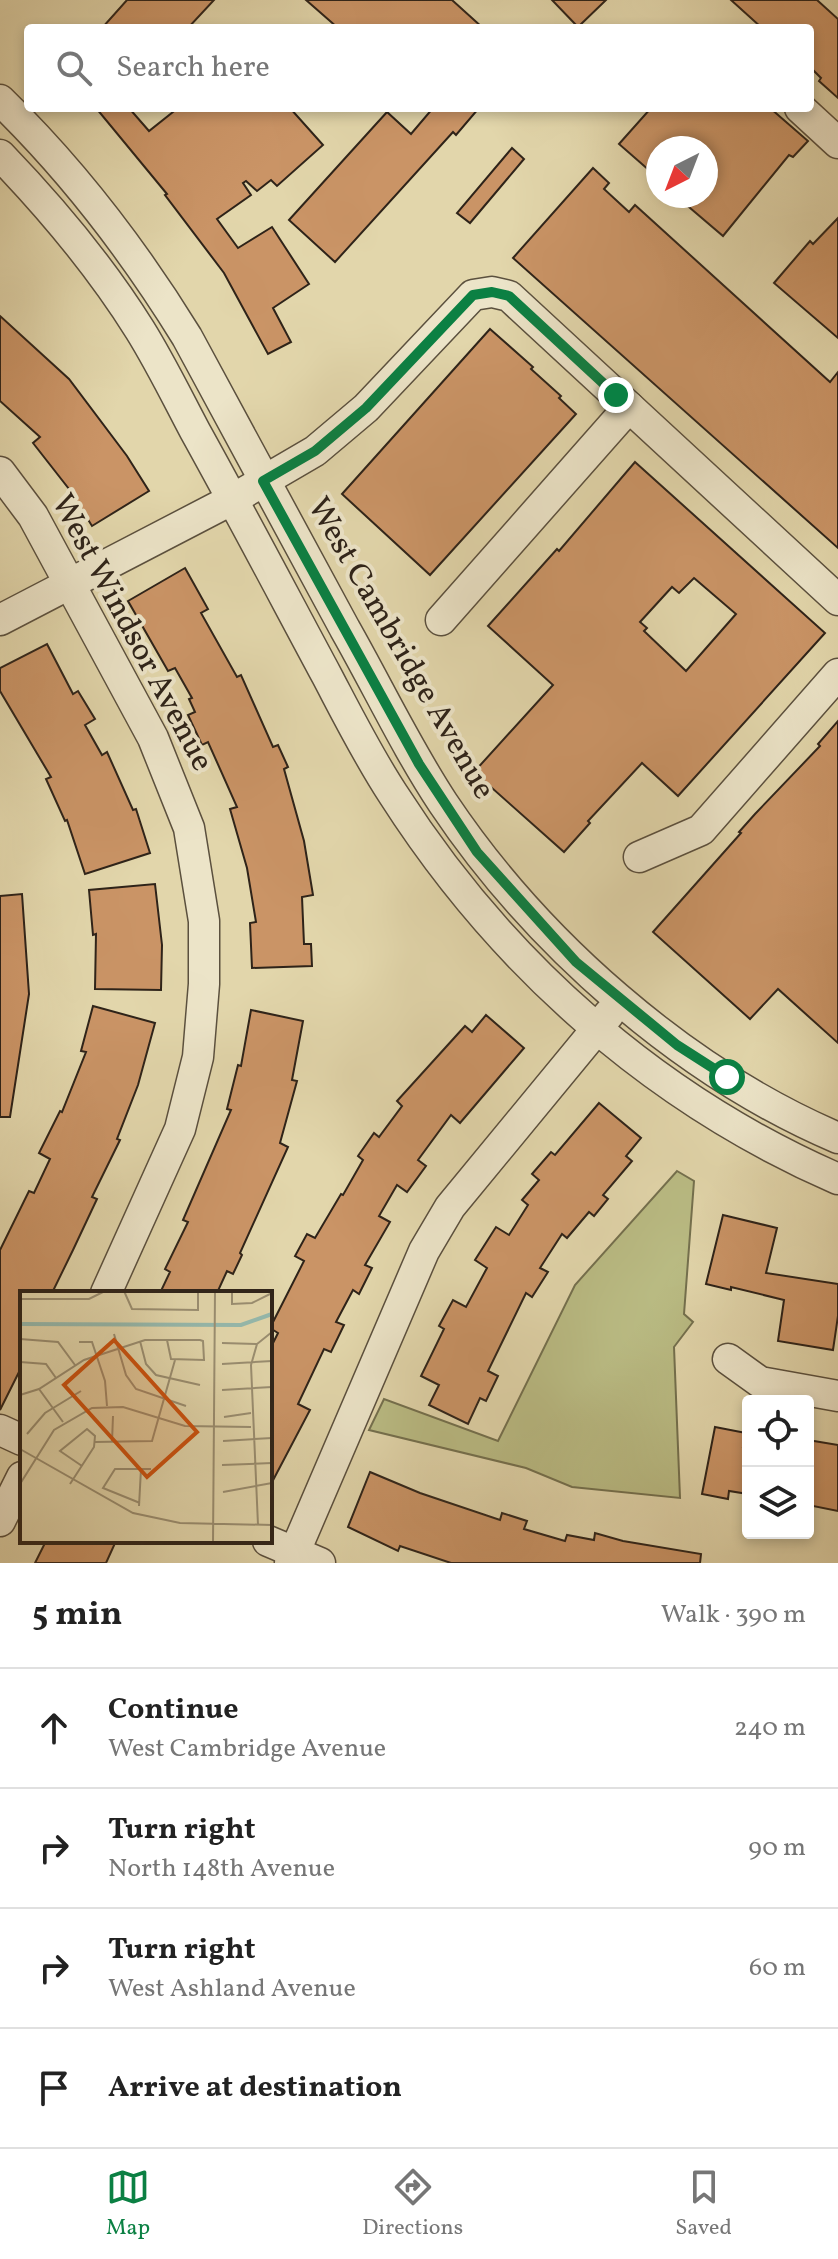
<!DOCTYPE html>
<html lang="en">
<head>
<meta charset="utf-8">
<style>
	body { margin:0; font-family:Vollkorn,serif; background:#f6f6f6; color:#222 }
	.controls { position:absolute; right:24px; bottom:24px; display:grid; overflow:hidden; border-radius:8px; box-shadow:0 4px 12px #0003 }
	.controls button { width:72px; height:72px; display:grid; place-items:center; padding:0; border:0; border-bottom:2px solid #e0e0e0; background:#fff; color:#222; font:40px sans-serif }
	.compass { position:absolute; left:646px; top:136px; width:72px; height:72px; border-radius:50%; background:#fff; box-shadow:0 4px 12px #0003; rotate:222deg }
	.stop { position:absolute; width:24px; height:24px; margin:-18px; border:6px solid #0b8043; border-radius:50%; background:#fff }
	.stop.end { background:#0b8043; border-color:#fff; box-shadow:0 2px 8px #0008 }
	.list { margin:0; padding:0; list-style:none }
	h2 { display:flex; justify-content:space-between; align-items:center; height:104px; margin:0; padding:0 32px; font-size:34px }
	h2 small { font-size:26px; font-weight:400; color:#767676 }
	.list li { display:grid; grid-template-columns:52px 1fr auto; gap:24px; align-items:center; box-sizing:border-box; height:120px; padding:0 32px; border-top:2px solid #e0e0e0 }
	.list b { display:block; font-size:30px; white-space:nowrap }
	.list p { margin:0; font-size:26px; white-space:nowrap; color:#767676 }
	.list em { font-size:26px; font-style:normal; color:#767676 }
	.icon { flex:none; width:44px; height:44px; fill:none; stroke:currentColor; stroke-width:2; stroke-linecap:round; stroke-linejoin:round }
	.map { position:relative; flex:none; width:838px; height:1563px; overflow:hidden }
	.search { position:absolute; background:#fff; box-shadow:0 4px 12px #0003; left:24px; right:24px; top:24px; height:88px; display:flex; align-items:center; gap:20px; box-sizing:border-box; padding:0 28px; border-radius:8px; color:#767676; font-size:30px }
	.sheet { height:584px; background:#fff }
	nav { display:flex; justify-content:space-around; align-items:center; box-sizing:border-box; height:112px; border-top:2px solid #e0e0e0; background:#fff; font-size:22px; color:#767676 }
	nav a { display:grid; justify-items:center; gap:4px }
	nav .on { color:#0b8043 }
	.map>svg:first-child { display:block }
	.green { fill:#babc84; stroke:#74704e; stroke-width:2 }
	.building { fill:#ca9466; stroke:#2e2319; stroke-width:2; fill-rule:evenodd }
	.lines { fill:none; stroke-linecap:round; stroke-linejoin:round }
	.minor-casing { stroke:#5b503e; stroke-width:33 }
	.minor { stroke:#ece4c8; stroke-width:30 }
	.route { stroke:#0b8043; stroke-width:10 }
	.labels { text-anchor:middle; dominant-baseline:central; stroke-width:8; stroke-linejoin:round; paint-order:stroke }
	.street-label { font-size:32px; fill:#2e2319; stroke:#ece4c8 }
	.inset-river { fill:none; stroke:#95b9ad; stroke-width:4 }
	.inset-road { fill:none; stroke:#9a8e71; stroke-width:2 }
	.view { fill:#cc510e; fill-opacity:0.15; stroke:#cc510e; stroke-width:4 }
	.inset-edge { fill:none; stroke:#2e2319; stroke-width:4 }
</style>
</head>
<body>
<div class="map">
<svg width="838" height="1563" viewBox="0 0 838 1563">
	<rect width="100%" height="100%" fill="#e2d6ab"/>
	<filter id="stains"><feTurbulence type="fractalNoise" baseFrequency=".0025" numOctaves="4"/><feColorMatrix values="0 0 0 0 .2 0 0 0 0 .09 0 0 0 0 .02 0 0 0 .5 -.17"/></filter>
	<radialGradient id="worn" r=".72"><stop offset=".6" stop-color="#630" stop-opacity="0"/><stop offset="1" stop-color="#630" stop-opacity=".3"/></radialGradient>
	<!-- green -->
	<path class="green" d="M677,1171L694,1181L684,1314L693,1322L674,1347L680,1498L572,1487L526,1468L369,1430L384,1399L498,1441L575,1285Z"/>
	<!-- building -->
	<g class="building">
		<path d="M127,0H214L188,28H102Z"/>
		<path d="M306,0H452L483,28H338Z"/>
		<path d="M552,0H606L578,27Z"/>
		<path d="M731,0H817L838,19V98L819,81L821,78L810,67V28H762Z"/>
		<path d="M96,108H129L149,131L178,108H290L323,145L277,186L271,180L257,191L246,181L243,183L251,195L217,219L238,248L272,227L309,284L273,308L291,342L268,354L224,273L165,195L167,194Z"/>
		<path d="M433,108H479L456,135L453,132L335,262L289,220L387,112L411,134Z"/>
		<path d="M651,108H770L808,141L793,157L789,155L723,236L676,196H706V148H658V178L619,144Z"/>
		<path d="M512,148L524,159L470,223L457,213Z"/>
		<path d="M593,168L609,183L604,189L629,212L635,205L830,382L838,372V548L513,258Z"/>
		<path d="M838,218V338L774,283L810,241L813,244Z"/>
		<path d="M0,316L69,379L127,456L149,491L92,526L69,489L33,443L40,437L0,401Z"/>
		<path d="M490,329L533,367L531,369L561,396L559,398L576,414L430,575L342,494Z"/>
		<path d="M635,462L825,633L678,796L642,763L588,821L590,823L564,852L474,772L553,685L488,626L557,549L559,551ZM694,578L736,614L686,671L644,631L647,628L640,622L672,587L679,593Z"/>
		<path d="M185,568L208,609L201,613L237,677L241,675L273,747L278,745L288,767L284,769L304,841L313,895L302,897L304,944H311L312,966L252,968L250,923L256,922L247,868L230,809L237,807L208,742L202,745L188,715L195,712L189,699L192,698L175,668L168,671L128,601Z"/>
		<path d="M47,644L73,694L78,691L95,719L85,725L102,755L107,752L133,810L136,809L150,853L85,874L67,820L65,821L46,779L51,777L0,691V668Z"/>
		<path d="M838,721V1043L778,989L750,1019L653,932L741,833L739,832L755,814L820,746L818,744Z"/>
		<path d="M155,884L162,945L161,990L95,989L96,934L93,935L89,890Z"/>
		<path d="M22,894L29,994L10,1117H0V896Z"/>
		<path d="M93,1006L155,1023L138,1085L117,1139L120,1140L92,1197L97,1199L73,1250L52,1293H22V1366L0,1410V1250L29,1191L34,1193L50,1159L39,1153L60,1111L62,1112L86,1052L81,1051Z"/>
		<path d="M251,1010L303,1021L292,1080L297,1081L280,1143L288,1147L240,1253L242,1255L233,1274L227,1271L217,1293H160L170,1272L165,1269L188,1222L183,1220L231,1110L227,1109L238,1065L241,1066Z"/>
		<path d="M486,1015L524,1048L460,1123L451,1115L418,1160L426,1166L407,1192L397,1185L379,1216L390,1222L365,1265L372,1268L359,1294L353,1290L336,1322L344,1325L331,1352L324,1349L298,1404L310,1410L270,1486V1349L278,1333L270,1328L304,1261L295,1256L307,1234L315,1238L341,1194L343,1195L363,1160L358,1156L374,1133L379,1137L402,1106L397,1101L465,1026L472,1032Z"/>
		<path d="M599,1103L641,1138L626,1156L632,1161L603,1195L608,1199L594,1216L589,1212L567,1238L562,1234L540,1268L548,1272L532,1297L526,1293L488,1371L498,1376L486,1401L480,1398L468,1424L429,1405L439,1385L421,1376L444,1329L439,1326L453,1300L466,1307L487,1268L475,1260L496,1227L509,1235L528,1205L522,1200L539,1180L532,1174L551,1152L555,1155Z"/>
		<path d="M723,1215L777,1228L766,1273L838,1284V1316L833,1350L778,1341L784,1300L731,1287V1290L706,1284Z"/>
		<path d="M715,1427L746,1433L743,1447L748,1448V1494L729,1491L728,1499L702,1494Z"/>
		<path d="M808,1440L838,1445V1511L808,1505Z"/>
		<path d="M370,1472L420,1493L500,1520L502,1513L527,1521L524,1529L565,1541L567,1535L594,1540L595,1533L623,1541L701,1554L700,1563H451L400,1546L398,1551L348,1527Z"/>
		<path d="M46,1541H116L106,1563H35Z"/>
	</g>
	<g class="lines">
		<!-- minor casing -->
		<g class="minor-casing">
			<g id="minor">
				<path d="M0,100C73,171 134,251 187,337C239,435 292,532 345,629C378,687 406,747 443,803C536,942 683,1072 838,1138"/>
				<path d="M800,108L838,143"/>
				<path d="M0,155C52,209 100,266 140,330C160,362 177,397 195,431C240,512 283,594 327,676C348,716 368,756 393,794C501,963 654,1099 838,1179"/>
				<path d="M0,472L33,516L153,738L189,828L204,921V984L198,1057L180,1129L106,1293"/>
				<path d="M0,620L233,499L315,451L366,408L473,295L492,292L509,296L838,600"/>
				<path d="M441,620L629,407"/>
				<path d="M639,857L701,830L838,674"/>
				<path d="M728,1359L760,1382L838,1396"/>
				<path d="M0,1430L22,1440"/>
				<path d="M0,1521L22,1477"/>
				<path d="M268,1541L320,1563"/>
				<path d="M290,1563L424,1251L450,1207L609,1014"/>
			</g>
		</g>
		<!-- minor -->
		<use href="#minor" class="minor"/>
	</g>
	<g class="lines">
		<!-- route -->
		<path class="route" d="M616,395L509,296L492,292L473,295L366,408L315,451L263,481L419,764L477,852L576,962L677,1045L727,1077"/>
	</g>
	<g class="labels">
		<!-- street labels -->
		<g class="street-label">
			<text transform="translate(131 633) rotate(62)">West Windsor Avenue</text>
			<text transform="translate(400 649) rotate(60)">West Cambridge Avenue</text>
		</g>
	</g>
	<!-- overview -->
	<g transform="translate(20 1291)">
		<rect width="252" height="252" fill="#e2d6ab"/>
		<path class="inset-river" d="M0,33L221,34L252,23"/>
		<path class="inset-road" d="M104,0L112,18L178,19V0M212,0V13L232,12L252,2M0,8H69L85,0M94,43L106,84L116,98L166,115M0,48L38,51L55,74M120,50L126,73L136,84L180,94M59,51H72L85,90L87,115M202,52L237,53M0,71L26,73L36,87M202,73L252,70M19,98L43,131M202,99L252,96M0,104L19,98L64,69L125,49H180L183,50L184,69L151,68L147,49M204,126L231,122M7,143L25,122L61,100M203,150L252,147M75,151L132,150L155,69M92,151L93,125M0,158L113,222L160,232L252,234M202,174L252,172M0,193L34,139L72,117L103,116L165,135L231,136M50,193L74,156L75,145L67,138L40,160L62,175M203,201L252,192M120,212L83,197L95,178H131M119,215L121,178M238,234L231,74L237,53L252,41M193,252L195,0"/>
		<path class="view" d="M94,49L177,141L127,186L44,94Z"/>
		<rect width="252" height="252" class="inset-edge"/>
	</g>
	<rect width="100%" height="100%" filter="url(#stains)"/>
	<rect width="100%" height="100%" fill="url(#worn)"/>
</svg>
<div class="controls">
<button><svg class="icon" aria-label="locate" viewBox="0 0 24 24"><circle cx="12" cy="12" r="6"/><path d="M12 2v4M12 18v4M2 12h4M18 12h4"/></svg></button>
<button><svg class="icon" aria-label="layers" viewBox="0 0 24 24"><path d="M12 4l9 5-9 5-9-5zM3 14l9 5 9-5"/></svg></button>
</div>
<svg class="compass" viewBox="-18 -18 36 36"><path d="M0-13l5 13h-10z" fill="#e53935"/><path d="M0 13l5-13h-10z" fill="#767676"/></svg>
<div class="stop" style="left:727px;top:1077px"></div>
<div class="stop end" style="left:616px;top:395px"></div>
<div class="search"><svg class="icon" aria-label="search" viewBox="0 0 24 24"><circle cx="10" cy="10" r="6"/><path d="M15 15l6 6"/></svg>Search here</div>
</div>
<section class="sheet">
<h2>5 min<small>Walk · 390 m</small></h2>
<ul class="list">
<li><svg class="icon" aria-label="ahead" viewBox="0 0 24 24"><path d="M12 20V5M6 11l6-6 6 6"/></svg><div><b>Continue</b><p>West Cambridge Avenue</p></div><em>240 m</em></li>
<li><svg class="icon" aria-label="right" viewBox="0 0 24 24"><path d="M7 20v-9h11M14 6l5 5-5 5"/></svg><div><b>Turn right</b><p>North 148th Avenue</p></div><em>90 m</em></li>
<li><svg class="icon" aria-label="right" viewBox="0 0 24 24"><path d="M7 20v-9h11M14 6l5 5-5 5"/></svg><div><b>Turn right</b><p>West Ashland Avenue</p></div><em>60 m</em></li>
<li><svg class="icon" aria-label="arrive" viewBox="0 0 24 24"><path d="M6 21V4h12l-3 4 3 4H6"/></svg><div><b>Arrive at destination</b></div></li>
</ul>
</section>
<nav>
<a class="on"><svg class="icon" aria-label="map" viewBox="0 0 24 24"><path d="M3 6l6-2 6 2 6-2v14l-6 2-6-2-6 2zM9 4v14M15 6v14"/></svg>Map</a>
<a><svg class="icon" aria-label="directions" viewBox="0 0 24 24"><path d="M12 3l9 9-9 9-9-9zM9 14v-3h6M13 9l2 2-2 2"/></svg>Directions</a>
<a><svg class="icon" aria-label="saved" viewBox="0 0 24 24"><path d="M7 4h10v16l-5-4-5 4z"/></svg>Saved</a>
</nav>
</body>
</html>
